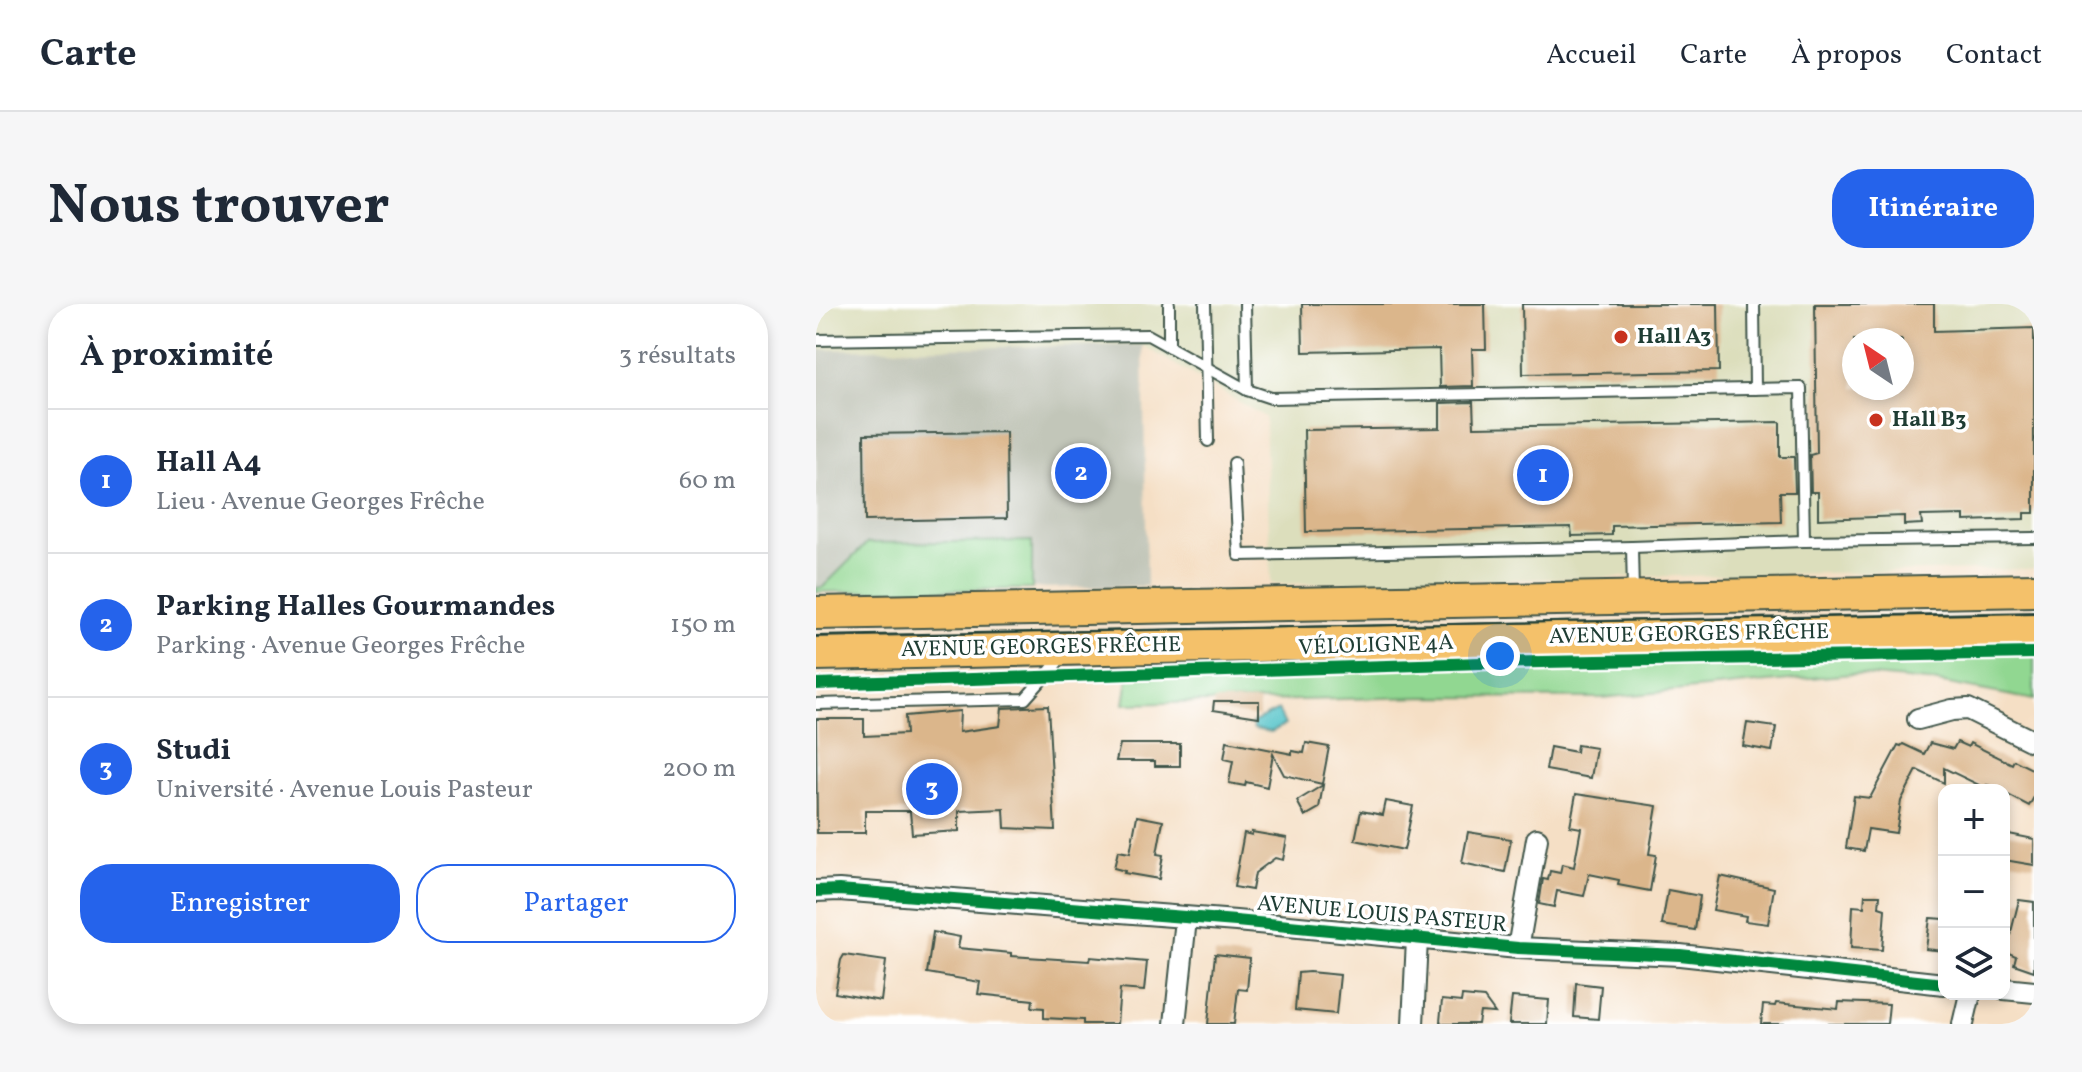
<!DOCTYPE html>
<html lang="fr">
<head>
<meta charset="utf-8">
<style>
	body { margin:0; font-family:Vollkorn,serif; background:#f6f6f7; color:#1f2937 }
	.controls { position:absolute; right:24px; bottom:24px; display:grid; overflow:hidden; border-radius:16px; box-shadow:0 4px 12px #0003 }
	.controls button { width:72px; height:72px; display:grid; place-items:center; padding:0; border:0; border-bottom:2px solid #e0e1e3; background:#fff; color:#1f2937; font:40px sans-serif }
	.compass { position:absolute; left:1026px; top:24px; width:72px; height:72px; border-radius:50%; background:#fff; box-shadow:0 4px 12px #0003; rotate:325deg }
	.you { position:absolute; left:684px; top:352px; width:28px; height:28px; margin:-20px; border:6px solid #fff; border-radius:50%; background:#1a73e8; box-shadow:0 0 0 12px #1a73e833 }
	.badge { display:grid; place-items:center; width:52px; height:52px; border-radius:50%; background:#2563eb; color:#fff; font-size:26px; font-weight:700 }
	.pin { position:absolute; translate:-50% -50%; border:4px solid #fff; box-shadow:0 2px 8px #0006 }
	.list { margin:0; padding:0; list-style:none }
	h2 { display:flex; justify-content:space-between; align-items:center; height:104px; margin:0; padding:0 32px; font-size:34px }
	h2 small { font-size:26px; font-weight:400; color:#747a83 }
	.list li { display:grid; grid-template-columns:52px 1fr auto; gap:24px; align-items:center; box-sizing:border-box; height:144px; padding:0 32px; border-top:2px solid #e0e1e3 }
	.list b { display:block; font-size:30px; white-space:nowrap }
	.list p { margin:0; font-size:26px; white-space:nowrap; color:#747a83 }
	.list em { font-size:26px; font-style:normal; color:#747a83 }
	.actions { display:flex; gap:16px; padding:24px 32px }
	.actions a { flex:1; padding:18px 0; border:2px solid #2563eb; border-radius:32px; text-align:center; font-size:28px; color:#2563eb }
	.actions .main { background:#2563eb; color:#fff }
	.icon { flex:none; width:44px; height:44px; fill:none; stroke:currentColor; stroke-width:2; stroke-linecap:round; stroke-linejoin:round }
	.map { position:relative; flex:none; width:1218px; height:720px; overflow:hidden; border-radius:32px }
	header { display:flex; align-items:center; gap:48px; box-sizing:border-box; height:112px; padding:0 40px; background:#fff; border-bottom:2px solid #e0e1e3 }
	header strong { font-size:38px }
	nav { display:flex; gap:44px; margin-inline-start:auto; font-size:28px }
	.intro { display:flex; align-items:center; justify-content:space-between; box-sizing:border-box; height:192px; padding:0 48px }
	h1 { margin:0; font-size:56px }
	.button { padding:20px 36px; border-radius:32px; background:#2563eb; color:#fff; font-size:28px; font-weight:700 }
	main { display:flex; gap:48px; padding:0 48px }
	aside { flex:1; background:#fff; border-radius:32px; box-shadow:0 4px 12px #0003 }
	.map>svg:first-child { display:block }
	.built { fill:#dcdebc; fill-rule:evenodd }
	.industrial { fill:#c2c6b9 }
	.green { fill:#91d791; stroke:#588a62; stroke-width:2 }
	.water { fill:#56c4ca; stroke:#3a807f; stroke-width:2 }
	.building { fill:#dbb68b; fill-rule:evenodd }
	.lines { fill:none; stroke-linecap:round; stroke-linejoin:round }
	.lane-casing { stroke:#3f554a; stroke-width:14 }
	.street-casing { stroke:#3f554a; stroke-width:24 }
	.primary-casing { stroke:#3f554a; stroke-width:36 }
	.lane { stroke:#fff; stroke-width:10 }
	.street { stroke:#fff; stroke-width:20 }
	.primary { stroke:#f4c16a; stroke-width:32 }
	.tram { stroke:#1f3d34; stroke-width:2 }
	.cycleway-casing { stroke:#fff; stroke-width:17 }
	.cycleway { stroke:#00873e; stroke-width:12 }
	.poi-dot { fill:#c8321e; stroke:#fff; stroke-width:3 }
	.labels { text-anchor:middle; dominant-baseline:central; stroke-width:7; stroke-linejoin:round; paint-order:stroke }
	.poi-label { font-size:22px; font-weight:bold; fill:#1f3d34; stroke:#fff; text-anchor:start }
	.street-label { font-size:22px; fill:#1f3d34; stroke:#fff }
</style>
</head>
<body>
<header>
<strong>Carte</strong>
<nav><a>Accueil</a><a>Carte</a><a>À propos</a><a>Contact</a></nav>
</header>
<div class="intro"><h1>Nous trouver</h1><a class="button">Itinéraire</a></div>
<main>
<aside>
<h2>À proximité<small>3 résultats</small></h2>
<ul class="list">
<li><span class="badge">1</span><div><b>Hall A4</b><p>Lieu · Avenue Georges Frêche</p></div><em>60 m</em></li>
<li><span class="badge">2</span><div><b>Parking Halles Gourmandes</b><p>Parking · Avenue Georges Frêche</p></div><em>150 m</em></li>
<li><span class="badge">3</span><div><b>Studi</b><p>Université · Avenue Louis Pasteur</p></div><em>200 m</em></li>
</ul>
<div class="actions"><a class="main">Enregistrer</a><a>Partager</a></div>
</aside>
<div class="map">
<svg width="1218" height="720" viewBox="0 0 1218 720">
	<rect width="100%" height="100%" fill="#fff"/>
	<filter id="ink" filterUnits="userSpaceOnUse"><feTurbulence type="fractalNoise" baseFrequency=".0125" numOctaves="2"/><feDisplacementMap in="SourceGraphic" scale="16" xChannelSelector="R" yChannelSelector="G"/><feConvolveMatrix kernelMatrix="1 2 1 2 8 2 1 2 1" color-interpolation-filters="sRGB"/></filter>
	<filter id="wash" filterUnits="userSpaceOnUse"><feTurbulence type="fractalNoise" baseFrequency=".006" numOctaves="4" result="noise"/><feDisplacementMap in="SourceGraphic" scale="32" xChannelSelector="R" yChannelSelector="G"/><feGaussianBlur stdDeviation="1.8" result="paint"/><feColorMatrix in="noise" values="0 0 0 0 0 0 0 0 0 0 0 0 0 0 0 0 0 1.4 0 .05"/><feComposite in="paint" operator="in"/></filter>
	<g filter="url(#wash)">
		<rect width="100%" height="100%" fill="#f5dfc5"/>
		<!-- built -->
		<path class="built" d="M0,0H1218V265L455,280L449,113L326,41L0,46ZM1038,36H1086V84H1038Z"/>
		<!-- industrial -->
		<path class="industrial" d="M327,41L331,282L0,288V46Z"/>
		<!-- green -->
		<g class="green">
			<path d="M216,237V285L0,288V284L7,283L51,239Z"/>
			<path d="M1218,336V396L1122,378L1036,370L785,394L610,393L308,400L316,350Z"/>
		</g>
		<!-- water -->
		<path class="water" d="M462,406L469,421L455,428L438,425L436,419Z"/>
		<g id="blocks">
			<!-- building -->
			<g class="building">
				<path d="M486,0H669L670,45H656L657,82L624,83L623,45L487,48Z"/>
				<path d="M706,0H902L903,67L707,70Z"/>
				<path d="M999,0H1118V27L1218,24V209H1208V215L1148,217V211L1105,212L1106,220L1088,221V212L1002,215V188H995L994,151L1001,149ZM1038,36H1086V84H1038Z"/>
				<path d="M657,98L658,123L964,118V153H978L979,188H964L965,218L796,222V231L756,232L755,223L490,228L488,126L624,124V99Z"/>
				<path d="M190,128L191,214L49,217L48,130Z"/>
				<path d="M398,397H443V413L397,406Z"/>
				<path d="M232,402L239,526L189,524L188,505L143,507V527L96,530L94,507H49V529H1L0,415H48V432L90,430L89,412L144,407L143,428L184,422L186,404Z"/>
				<path d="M931,419L960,423L956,447L927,442Z"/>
				<path d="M411,437L476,450V447L488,449L490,439L513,443L506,480L468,471L457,450L451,483L430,478L429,482L413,479L417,457L408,455Z"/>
				<path d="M1141,438L1152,443L1154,439L1196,460L1198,456L1218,466V493L1213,502L1188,489V486L1171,481L1169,484L1128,464V479L1101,466L1085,497L1080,529L1052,525L1048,547L1030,544L1038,492L1054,494L1082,441L1085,442L1087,440L1108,450L1114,439L1137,445Z"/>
				<path d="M304,440H364V462H339V457H300Z"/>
				<path d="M761,441L780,444L775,474L730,466L734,443L760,448Z"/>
				<path d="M507,481L503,504L489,512L481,497Z"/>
				<path d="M760,490L841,502L833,550L840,551L834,587L802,581L803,576L773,570L768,592L741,587L738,603L723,600L727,575L732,576L734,567L744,569L746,560L758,563L765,524L754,522Z"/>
				<path d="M570,497L597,502L588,546L539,536L545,507L567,511Z"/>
				<path d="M321,512L347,517L341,550L347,551L343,575L308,569L309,567L298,564L302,547L314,549Z"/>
				<path d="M436,528L471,534L467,556L459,554L439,569L436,586L418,583L428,529L436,531Z"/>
				<path d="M652,528L695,535L689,568L646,559Z"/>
				<path d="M1188,529L1218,535V561L1188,556Z"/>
				<path d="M904,572L958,584L952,620L929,617L930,612L897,606Z"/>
				<path d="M852,586L884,592L879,626L846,621Z"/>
				<path d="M1049,591H1064L1063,603L1069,605L1066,646L1035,644L1037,602L1048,603Z"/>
				<path d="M1203,596L1218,598V667L1198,660L1200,652L1190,648Z"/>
				<path d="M1114,614L1128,615V647L1110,645Z"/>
				<path d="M117,628L144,633L142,644L195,649V652L273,657L274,653L331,658L328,687L304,685L301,720H267V716L228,714V704L216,703L217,696L162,690L164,678L111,669Z"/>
				<path d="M399,650L434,654L431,686L422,685L418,720H392Z"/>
				<path d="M28,651L70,657L65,697L19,689L25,656Z"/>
				<path d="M493,668L524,671L520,710L479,706L482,669Z"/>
				<path d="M760,679L785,682L782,715L758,713Z"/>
				<path d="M646,692L668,694L679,709L664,708L662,720H628L624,718L626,696L645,698Z"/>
				<path d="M696,693L733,696L731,720H693Z"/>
				<path d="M1023,698L1073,700L1071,720H945L947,701L959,702L960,699L1022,705Z"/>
			</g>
		</g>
	</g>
	<g filter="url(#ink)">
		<use href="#blocks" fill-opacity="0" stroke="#3f554a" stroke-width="2"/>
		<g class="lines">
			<!-- lane casing -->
			<g class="lane-casing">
				<g id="lane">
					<path d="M389,0L392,137"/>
					<path d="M429,0L431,86"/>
					<path d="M938,0L939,85"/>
					<path d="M0,36L332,31L431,86L455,94L985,84L988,237L816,243L423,251L418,159"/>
					<path d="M353,43V0"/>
					<path d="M988,237L1218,234"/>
					<path d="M816,243L817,289"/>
					<path d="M0,400L209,395L247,352"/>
				</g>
			</g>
			<!-- street casing -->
			<g class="street-casing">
				<g id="street">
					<path d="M1102,415L1136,406L1152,405L1218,438"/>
					<path d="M0,587L23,586L420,617L702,644L864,651L1128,680"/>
					<path d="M702,644L721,535"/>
					<path d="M1188,685L1218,688"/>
					<path d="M359,720L370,615"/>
					<path d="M597,720L601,635"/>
					<path d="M1147,720L1154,690"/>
				</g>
			</g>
			<!-- primary casing -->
			<g class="primary-casing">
				<g id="primary">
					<path d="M0,309L1218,286"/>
					<path d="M0,350L1218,325"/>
				</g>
			</g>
			<!-- lane -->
			<use href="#lane" class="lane"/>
			<!-- street -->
			<use href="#street" class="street"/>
			<!-- primary -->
			<use href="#primary" class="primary"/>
			<!-- tram -->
			<path class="tram" d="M0,332L1218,309"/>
			<!-- cycleway casing -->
			<g class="cycleway-casing">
				<g id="cycleway">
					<path d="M0,380L666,359L1218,349"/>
					<path d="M0,587L23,586L420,617L702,644L864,651L1128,680"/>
				</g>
			</g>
			<!-- cycleway -->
			<use href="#cycleway" class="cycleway"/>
		</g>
	</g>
	<!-- markers -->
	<g class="poi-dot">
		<circle cx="805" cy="33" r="8"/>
		<circle cx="1060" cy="116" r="8"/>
	</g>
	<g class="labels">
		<!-- poi labels -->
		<g class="poi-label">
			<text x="821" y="33">Hall A3</text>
			<text x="1076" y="116">Hall B3</text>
		</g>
		<!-- street labels -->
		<g class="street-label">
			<text transform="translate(873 331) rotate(-1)">AVENUE GEORGES FRÊCHE</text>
			<text transform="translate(560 342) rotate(-2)">VÉLOLIGNE 4A</text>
			<text transform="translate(225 344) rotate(-1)">AVENUE GEORGES FRÊCHE</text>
			<text transform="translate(566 611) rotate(5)">AVENUE LOUIS PASTEUR</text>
		</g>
	</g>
</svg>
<div class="controls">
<button>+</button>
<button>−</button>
<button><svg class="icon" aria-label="layers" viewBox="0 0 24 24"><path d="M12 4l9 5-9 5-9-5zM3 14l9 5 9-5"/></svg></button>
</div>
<svg class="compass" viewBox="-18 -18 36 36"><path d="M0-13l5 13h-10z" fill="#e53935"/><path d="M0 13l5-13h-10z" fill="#747a83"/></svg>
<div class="you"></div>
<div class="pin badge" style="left:727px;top:171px">1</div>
<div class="pin badge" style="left:265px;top:169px">2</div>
<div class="pin badge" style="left:116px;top:485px">3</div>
</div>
</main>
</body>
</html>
